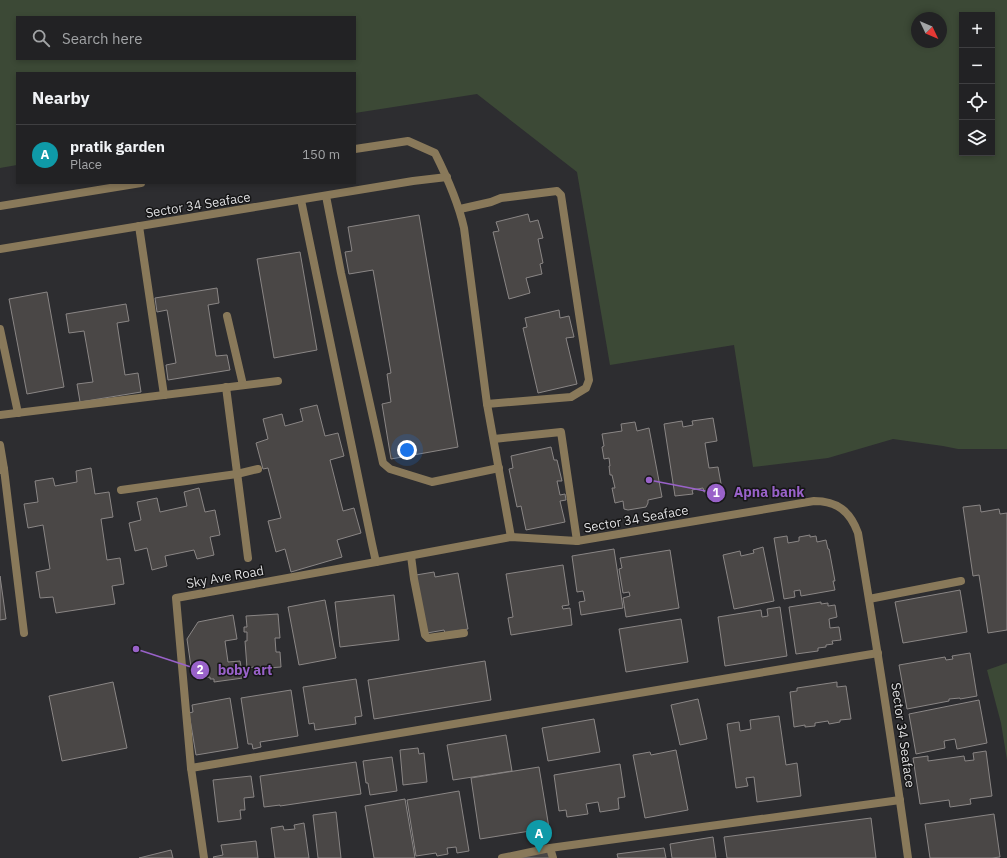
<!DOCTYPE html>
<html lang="en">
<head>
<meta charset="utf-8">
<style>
	body { margin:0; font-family:"IBM Plex Sans",sans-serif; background:#2e2f31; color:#f1f3f6 }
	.controls { position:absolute; right:12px; top:12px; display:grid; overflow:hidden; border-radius:0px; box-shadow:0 2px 6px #0003 }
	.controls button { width:36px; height:36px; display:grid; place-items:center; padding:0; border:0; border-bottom:1px solid #3f3f41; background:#222224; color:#f1f3f6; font:20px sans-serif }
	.compass { position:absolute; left:911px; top:12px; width:36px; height:36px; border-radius:50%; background:#222224; box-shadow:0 2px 6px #0003; rotate:134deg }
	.you { position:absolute; left:407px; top:450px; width:14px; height:14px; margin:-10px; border:3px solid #fff; border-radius:50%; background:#1a73e8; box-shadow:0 0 0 6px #1a73e833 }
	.badge { display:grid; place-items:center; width:26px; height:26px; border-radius:50%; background:#2563eb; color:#fff; font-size:13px; font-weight:700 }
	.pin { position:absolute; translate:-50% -33px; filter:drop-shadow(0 1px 2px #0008) }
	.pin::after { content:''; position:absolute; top:21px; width:14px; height:12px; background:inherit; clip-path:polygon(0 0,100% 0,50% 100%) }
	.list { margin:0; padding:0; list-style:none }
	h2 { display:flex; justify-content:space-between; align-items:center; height:52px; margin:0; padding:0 16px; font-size:17px }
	h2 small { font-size:13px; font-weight:400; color:#a2a4a6 }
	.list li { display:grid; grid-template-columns:26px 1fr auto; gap:12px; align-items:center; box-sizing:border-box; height:60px; padding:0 16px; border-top:1px solid #3f3f41 }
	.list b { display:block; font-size:15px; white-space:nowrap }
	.list p { margin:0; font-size:13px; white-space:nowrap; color:#a2a4a6 }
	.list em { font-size:13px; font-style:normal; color:#a2a4a6 }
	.icon { flex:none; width:22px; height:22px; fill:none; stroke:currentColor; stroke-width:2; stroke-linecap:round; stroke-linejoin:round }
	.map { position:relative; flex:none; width:1007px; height:858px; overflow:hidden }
	.search { position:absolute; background:#222224; box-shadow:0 2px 6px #0003; left:16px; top:16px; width:340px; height:44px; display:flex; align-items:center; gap:10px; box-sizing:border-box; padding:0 14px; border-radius:0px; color:#a2a4a6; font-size:15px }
	.panel { position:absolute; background:#222224; box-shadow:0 2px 6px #0003; left:16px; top:72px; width:340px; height:112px; border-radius:0px }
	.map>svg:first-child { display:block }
	.green { fill:#3c4936; fill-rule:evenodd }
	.building { fill:#4a4746; stroke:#8a8685 }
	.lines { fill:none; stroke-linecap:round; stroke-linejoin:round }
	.lane { stroke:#89795a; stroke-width:8 }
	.street { stroke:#89795a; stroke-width:8 }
	.labels { text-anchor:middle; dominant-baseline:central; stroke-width:3; stroke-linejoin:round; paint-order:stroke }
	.street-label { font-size:13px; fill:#dfdfe1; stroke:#161617 }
	.leader { fill:none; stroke:#9962c9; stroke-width:1.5 }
	.callout-dot { fill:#9962c9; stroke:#161617; stroke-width:1.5 }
	.mark-label { font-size:12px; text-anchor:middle; font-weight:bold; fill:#fff }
	.callout-label { font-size:14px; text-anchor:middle; font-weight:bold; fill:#9962c9; stroke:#161617; stroke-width:3; stroke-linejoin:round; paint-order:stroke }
</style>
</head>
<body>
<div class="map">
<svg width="1007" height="858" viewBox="0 0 1007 858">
	<rect width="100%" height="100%" fill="#2d2d30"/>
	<!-- green -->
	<g class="green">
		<path d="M0,0H1007V449H958L943,446L893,439L828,458L753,467L734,345L610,365L577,172L477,94L355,113V73H17V165L0,168ZM962,15H992V153H962ZM17,17H355V59H17ZM917,18H941V42H917Z"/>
		<path d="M1007,663V760L1001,723L987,670Z"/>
	</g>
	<!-- building -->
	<g class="building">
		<path d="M528,214L530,222L538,220L543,238L538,239L543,263L540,264L542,274L526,278L530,293L509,299L493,232L499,231L496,222Z"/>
		<path d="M419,215L458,447L391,459L382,404L391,402L387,374L391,373L373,270L349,274L345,252L352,251L348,227Z"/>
		<path d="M300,252L317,350L274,358L257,259Z"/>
		<path d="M217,288L219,303L208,305L216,356L227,355L230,370L168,380L166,365L176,363L167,310L157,312L155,298Z"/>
		<path d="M47,292L64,387L27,394L9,299Z"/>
		<path d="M126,304L129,321L117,323L125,375L138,373L141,392L80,402L77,384L93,382L84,331L69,333L66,314Z"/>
		<path d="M559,310L560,318L569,316L574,337L566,338L577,384L538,393L523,328L527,327L525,318Z"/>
		<path d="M317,405L325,436L338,433L344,456L330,460L343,511L354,508L361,533L337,540L342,557L291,572L285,549L276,552L268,521L281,518L268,468L263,469L256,443L268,439L263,419L282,414L285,426L303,421L300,409Z"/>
		<path d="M713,418L717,441L705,443L709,468L718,467L722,489L704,492L703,488L692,490L693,494L675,496L664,424L682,421L683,427L693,425L692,421Z"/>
		<path d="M635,422L637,431L649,428L662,497L648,500V503L646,507L628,510L624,509L623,501L615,503L612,488H615L612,475H610L609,466H610L609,458L604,459L602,447L604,446L602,434L622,431L621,424Z"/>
		<path d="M551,447L554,460H557L562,481H557L560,495L565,494L566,500L560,501L565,522L526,530L521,506L517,507L509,469L513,468L511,456Z"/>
		<path d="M91,468L95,494L109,492L113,517L101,519L107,560L120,558L124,584L112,586L115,604L56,613L53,597L40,598L36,572L50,569L43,525L28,528L24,504L38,502L35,481L53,478L55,486L77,482L76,471Z"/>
		<path d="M199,488L205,512L215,510L220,535L210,537L214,555L197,559L194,550L165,556L167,566L152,570L147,548L135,551L129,523L141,520L137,502L157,498L160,512L187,506L184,492Z"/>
		<path d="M980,505L981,512L999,509L1000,514L1007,513V630L988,633L979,575L973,576L963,507Z"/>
		<path d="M810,535V537L816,536L817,542L826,540L828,549H829L835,581H833L835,590L801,596L800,590L794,591L795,597L784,599L774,538L787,536L788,543L799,541V537Z"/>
		<path d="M763,547L774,601L734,609L723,555L740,551L741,556L754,553L753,550Z"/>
		<path d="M614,549L623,608L581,615L579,602L585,601L583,591L577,592L572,556Z"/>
		<path d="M670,550L679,608L626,617L623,598L630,596L629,592L623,593L619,569L622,568L620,558Z"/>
		<path d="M563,565L569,605L562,606L563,609L570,608L572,625L511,635L508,618L513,617L506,574Z"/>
		<path d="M434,572L435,577L458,573L468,629L445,633L444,630L427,633L416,575Z"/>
		<path d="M0,576L6,619L0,620Z"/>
		<path d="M960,590L967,632L903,643L895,602Z"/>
		<path d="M394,595L399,640L340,647L335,602Z"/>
		<path d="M325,600L336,658L299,665L288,607Z"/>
		<path d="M821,602V604L828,603V606L835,605L837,617L829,619L830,628L839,627L841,640L832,641L833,644L826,645V647L818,648V651L796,654L789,607Z"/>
		<path d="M780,607L787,656L725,666L718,617L761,610L762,617L768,616L767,609Z"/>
		<path d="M278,614L280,638H275L276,652H280L281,667L254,669V667L247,668L245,641H247V632H244V627H247L246,616Z"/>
		<path d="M233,615L237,639L225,641L228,662L240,661L243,678L214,682V679H210V677L201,678L199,666L191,667L187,639L198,622Z"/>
		<path d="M681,619L688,662L626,672L619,629Z"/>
		<path d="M970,653L977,696L960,699V698L949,699V701L907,709L899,665L945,657L946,660L953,659L952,656Z"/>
		<path d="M485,661L491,700L374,719L368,680Z"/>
		<path d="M356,679L362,716L355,717L356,724L315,730L314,723L309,724L303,687Z"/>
		<path d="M113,682L127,748L62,761L49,696Z"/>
		<path d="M837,682V687L846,686L851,719L840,720V722L829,724L828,721L815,723V726L805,727V725L794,727L790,692L797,691V688Z"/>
		<path d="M291,690L298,736L260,742L261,747L253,749L252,744H248L241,698Z"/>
		<path d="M230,698L238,748L196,755L189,713L193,712L192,705Z"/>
		<path d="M698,699L707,739L680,745L671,705Z"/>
		<path d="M979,700L987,743L957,749L955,739L944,741L945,748L916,754L909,714Z"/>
		<path d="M779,716L786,765L797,763L801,796L757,802L754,777L746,778L748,786L736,788L727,724L739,722L740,731L751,729L750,720Z"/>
		<path d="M594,719L600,752L548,761L542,728Z"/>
		<path d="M506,735L512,771L453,780L447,745Z"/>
		<path d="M418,748L419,754L424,753L427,782L403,785L400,750Z"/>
		<path d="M676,750L688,810L645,818L633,755L650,752L651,755Z"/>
		<path d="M986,751L992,796L970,799L971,804L950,807L949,800L920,804L913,758L928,756V761L964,756L965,761L974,760L973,753Z"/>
		<path d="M392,757L397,791L370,795L368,783H366L363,761Z"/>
		<path d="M356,762L361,794L280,806V805L264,807L260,776Z"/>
		<path d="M620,764L625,797L618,798L619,809L600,812L598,802L586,804L588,814L567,817L566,810L559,811L554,775Z"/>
		<path d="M539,767L549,828L480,839L471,778Z"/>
		<path d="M251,776L254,797L244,798L245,810H240L241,819L218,822L213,780Z"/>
		<path d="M459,791L469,851L457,853L456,847L447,848L448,854L437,856L436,853L416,856L407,800Z"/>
		<path d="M405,799L415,858H374L365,806Z"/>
		<path d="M336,812L341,858H318L313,815Z"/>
		<path d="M994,814L1000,857L992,858H930L925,824Z"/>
		<path d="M871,818L876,858H727L724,837Z"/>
		<path d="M304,823L309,858H275L271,828L283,826L284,830L295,829L294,825Z"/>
		<path d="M713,837L716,858H672L670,844Z"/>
		<path d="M256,841L258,858H214L213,857L223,855L221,845Z"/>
		<path d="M550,848L553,858H502Z"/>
		<path d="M664,848L666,858H618L617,854Z"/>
		<path d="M171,850L173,858H139Z"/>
	</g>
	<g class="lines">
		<!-- lane -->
		<g class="lane">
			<path d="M301,200L372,544L376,562"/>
			<path d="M139,226L164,395"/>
			<path d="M227,316L243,385"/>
			<path d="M0,329L18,413"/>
			<path d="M226,387L248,558"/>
			<path d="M0,415L278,381"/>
			<path d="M494,439L561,432L577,541"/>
			<path d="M0,445L4,469"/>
			<path d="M0,470L4,469L24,633"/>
			<path d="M121,490L237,474L258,469"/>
			<path d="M869,599L961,581"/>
		</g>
		<!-- street -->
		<g class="street">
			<path d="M355,149L408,141L435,153C447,177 458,201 464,228L487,404L511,537"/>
			<path d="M326,196L341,273L383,463L390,469L432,482L499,468"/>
			<path d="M0,206L141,183"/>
			<path d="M460,209L491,202L501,198L557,191L561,195L589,380L586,388L571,397L487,404"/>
			<path d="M0,249L413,181L447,177"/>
			<path d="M411,556L414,579L425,635L428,638L464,633"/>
			<path d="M191,768L878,653"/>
			<path d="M550,848L553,858"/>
			<path d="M204,858L191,768L176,598L376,562L511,537L577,541L814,501C837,501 850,511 858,533C876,641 893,749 908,858"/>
			<path d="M502,858L550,848L900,800"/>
		</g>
	</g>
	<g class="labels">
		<!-- street labels -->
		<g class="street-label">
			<text transform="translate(198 205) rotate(-9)">Sector 34 Seaface</text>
			<text transform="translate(636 519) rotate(-10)">Sector 34 Seaface</text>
			<text transform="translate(225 577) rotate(-10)">Sky Ave Road</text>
			<text transform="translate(903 735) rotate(82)">Sector 34 Seaface</text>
		</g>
	</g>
	<!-- callouts -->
	<path class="leader" d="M649 480L716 493M136 649L200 670"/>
	<g class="callout-dot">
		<circle cx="649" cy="480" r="4"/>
		<circle cx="136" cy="649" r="4"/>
		<circle cx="716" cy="493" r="10"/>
		<circle cx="200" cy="670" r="10"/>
	</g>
	<g class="mark-label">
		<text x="716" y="497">1</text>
		<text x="200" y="674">2</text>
	</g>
	<g class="callout-label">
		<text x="769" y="497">Apna bank</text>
		<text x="245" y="675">boby art</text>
	</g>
</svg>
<div class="controls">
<button>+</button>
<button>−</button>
<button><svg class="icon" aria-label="locate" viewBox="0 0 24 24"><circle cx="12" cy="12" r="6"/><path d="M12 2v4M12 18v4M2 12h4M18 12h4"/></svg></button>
<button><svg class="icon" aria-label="layers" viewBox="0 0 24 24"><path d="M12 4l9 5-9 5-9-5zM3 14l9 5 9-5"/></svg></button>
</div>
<svg class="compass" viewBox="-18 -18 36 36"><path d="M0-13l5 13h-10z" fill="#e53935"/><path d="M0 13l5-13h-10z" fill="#a2a4a6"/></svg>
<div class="you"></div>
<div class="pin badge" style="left:539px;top:853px;background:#0f9aa8">A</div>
<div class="search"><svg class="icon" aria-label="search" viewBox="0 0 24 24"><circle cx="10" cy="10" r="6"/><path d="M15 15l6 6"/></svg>Search here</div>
<section class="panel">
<h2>Nearby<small></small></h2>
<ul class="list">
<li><span class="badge" style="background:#0f9aa8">A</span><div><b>pratik garden</b><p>Place</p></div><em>150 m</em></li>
</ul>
</section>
</div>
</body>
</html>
